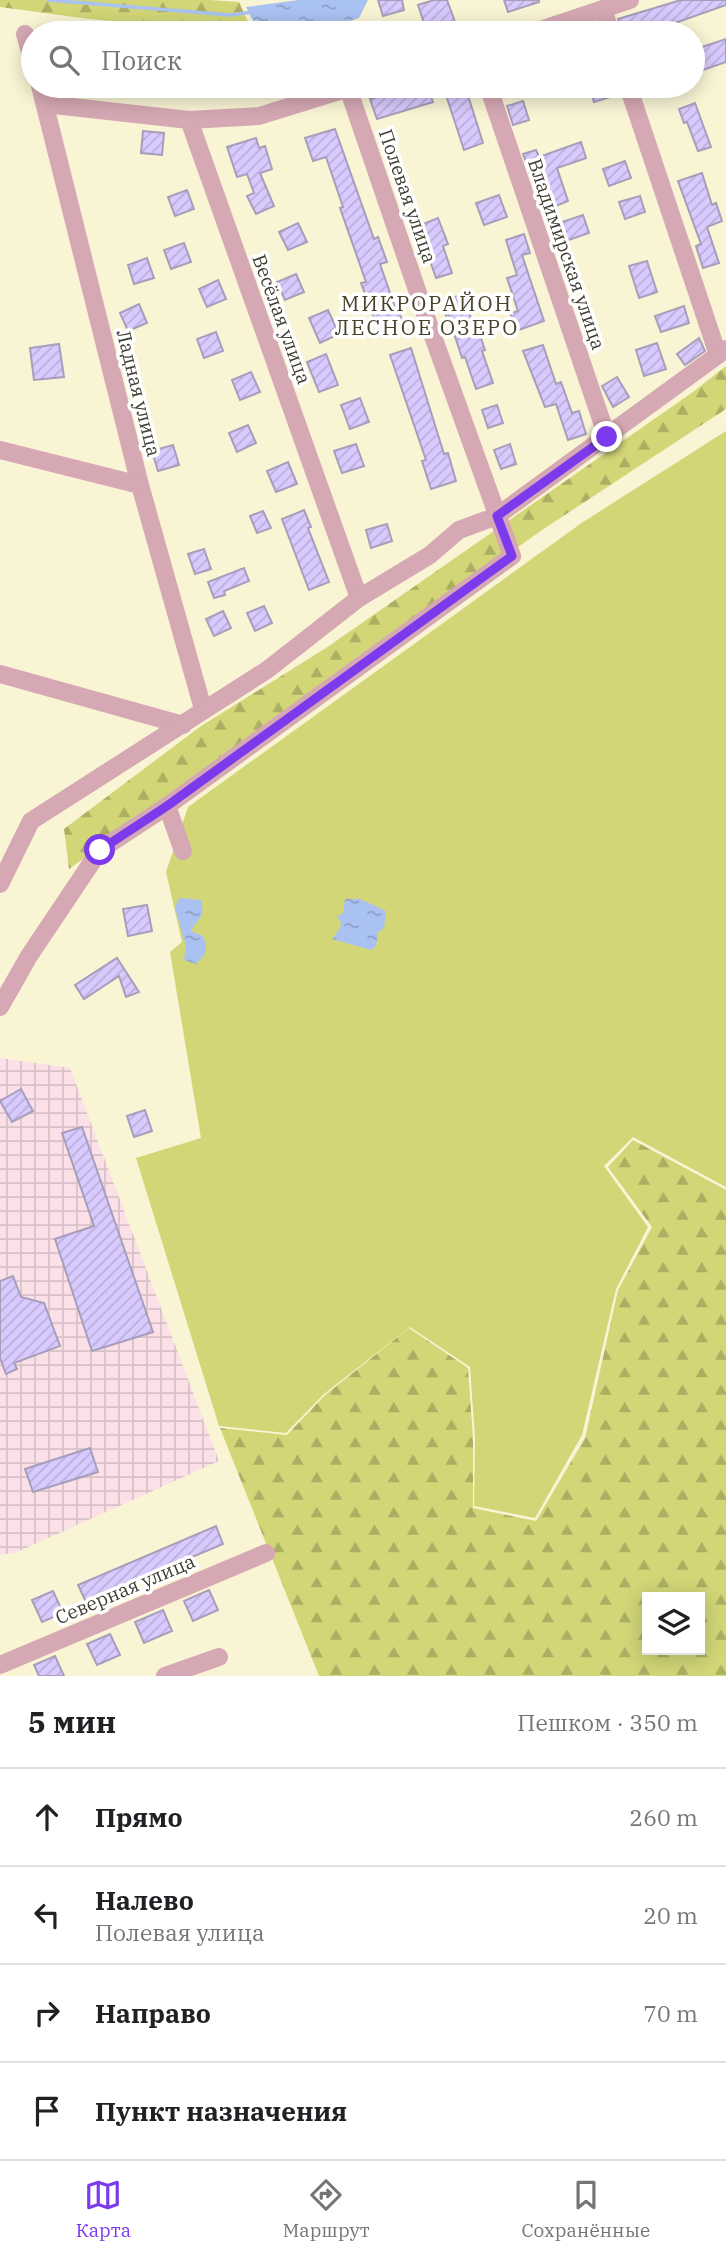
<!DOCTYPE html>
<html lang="ru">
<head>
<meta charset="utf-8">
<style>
	body { margin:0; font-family:"IBM Plex Serif",serif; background:#f6f6f6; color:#202124 }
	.controls { position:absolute; right:21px; bottom:21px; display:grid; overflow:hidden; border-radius:0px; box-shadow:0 4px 18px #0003 }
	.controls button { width:63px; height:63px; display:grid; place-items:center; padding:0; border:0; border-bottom:2px solid #e0e0e0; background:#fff; color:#202124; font:35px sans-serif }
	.stop { position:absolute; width:21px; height:21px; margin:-16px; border:5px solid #7c3aed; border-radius:50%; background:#fff }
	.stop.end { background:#7c3aed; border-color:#fff; box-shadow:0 2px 7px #0008 }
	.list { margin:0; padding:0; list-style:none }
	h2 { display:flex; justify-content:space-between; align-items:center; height:91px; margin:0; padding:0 28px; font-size:30px }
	h2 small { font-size:23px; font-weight:400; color:#757577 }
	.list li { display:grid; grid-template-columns:46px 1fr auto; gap:21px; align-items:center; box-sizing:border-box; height:98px; padding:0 28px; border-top:2px solid #e0e0e0 }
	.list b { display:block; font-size:26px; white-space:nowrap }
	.list p { margin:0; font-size:23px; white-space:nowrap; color:#757577 }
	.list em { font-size:23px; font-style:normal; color:#757577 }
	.icon { flex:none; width:38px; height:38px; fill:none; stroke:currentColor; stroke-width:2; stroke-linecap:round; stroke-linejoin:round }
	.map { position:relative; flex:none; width:726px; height:1676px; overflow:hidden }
	.search { position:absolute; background:#fff; box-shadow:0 4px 18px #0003; left:21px; right:21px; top:21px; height:77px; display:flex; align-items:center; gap:18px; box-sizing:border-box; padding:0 24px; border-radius:38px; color:#757577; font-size:26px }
	.sheet { height:483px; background:#fff }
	nav { display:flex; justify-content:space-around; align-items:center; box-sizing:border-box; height:98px; border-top:2px solid #e0e0e0; background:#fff; font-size:19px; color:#757577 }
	nav a { display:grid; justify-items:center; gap:4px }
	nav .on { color:#7c3aed }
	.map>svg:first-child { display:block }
	.industrial { fill:url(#industrial-grid) }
	.green { fill:#d2d677 }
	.forest { fill:url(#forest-firs); fill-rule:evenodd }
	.water { fill:url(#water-ripples) }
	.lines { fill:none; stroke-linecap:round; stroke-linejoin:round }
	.stream { stroke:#aac2f2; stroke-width:3.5 }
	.building { fill:url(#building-hatch); stroke:#a69ebb; stroke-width:2 }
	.minor { stroke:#d5a8b3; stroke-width:18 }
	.route { stroke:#7c3aed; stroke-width:9 }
	.labels { text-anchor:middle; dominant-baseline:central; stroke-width:7; stroke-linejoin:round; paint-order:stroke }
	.street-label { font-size:19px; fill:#3f3d31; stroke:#fff }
	.neighbourhood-label { font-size:21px; letter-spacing:2px; fill:#474228; stroke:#fff }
</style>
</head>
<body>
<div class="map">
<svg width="726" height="1676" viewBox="0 0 726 1676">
	<defs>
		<pattern id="industrial-grid" width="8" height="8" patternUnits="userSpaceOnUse" patternTransform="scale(1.75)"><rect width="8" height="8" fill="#fbe1e7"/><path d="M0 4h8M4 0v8" fill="none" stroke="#d8c2c7"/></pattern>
		<pattern id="forest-firs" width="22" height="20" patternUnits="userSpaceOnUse" patternTransform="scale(1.75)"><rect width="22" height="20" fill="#d2d677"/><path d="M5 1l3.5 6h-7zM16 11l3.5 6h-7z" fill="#acaf62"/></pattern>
		<pattern id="water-ripples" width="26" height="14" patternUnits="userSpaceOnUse" patternTransform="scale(1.75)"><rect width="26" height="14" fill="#aac2f2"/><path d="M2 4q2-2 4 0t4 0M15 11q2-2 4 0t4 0" fill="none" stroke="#8c9fc5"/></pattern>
		<pattern id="building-hatch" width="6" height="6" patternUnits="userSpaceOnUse" patternTransform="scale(1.75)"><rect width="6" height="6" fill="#d8cafe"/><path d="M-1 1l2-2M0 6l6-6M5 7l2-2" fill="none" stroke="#baaeda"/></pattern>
	</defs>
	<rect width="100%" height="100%" fill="#f9f4d4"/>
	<!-- industrial -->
	<path class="industrial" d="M0,1058L70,1068L219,1461L15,1553L0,1555Z"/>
	<!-- green -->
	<path class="green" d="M726,431V1187L633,1137L604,1166L648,1227L616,1289L582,1435L535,1518L474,1506L475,1438L470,1367L410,1327L324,1394L286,1433L219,1426L136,1158L201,1138L170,952L182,942L166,872L188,807L583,522Z"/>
	<!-- forest -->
	<g class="forest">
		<path d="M0,0H209L239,2L253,33L89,19L0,7Z"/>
		<path d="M726,366V409L542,530L69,869L64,829L201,726L326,648L693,392Z"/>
		<path d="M633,1140L726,1190V1676H319L220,1428L287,1435L325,1395L409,1328L468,1368L473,1438V1508L536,1521L585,1438L618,1290L652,1227L608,1167ZM647,1597H700V1650H647Z"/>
	</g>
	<!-- water -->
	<g class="water">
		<path d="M298,0H368L359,18L311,33L258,31L246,7Z"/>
		<path d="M181,898L201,900C206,920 198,916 191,931L203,936C209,950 206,954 196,964L184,960L186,946L175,908L178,900Z"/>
		<path d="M345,899H360L386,911L384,928L378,932L376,946L371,950L332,939L340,928L341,922L337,917L343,913Z"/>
	</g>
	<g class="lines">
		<!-- stream -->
		<path class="stream" d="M48,0L230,15L253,12"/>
	</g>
	<!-- building -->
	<g class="building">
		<path d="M378,0H402L404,10L383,16Z"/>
		<path d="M434,0H447L455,22L427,32L418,5Z"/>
		<path d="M504,0H539V2L508,12Z"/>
		<path d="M681,0H726V5L647,33H622L618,19Z"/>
		<path d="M726,39V62L703,70L696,49Z"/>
		<path d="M418,86H427L433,102L377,119L370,99Z"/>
		<path d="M589,86H610L613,96L594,102Z"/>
		<path d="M466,89L483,143L464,150L446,95Z"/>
		<path d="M523,101L529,120L513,125L507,106Z"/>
		<path d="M695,103L711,147L698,151L687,122L684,123L679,109Z"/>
		<path d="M335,129L374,239L378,237L387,262L380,264L396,310L398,309L404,326L380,334L361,283L366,282L340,208L343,207L326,157L313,161L305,138Z"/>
		<path d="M143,131L164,133L162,155L141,153Z"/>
		<path d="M256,138L259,148L265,146L272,169L260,173L274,206L256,214L247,196L254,193L247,174L237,177L227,147Z"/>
		<path d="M581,142L586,158L557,168L568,201L551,208L538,175L531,177L523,154L536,150L539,157Z"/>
		<path d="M625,161L631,178L609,186L603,169Z"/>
		<path d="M702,173L712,205L716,203L722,221L707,227L719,263L703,268L696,246L701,244L678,181Z"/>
		<path d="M187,190L194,209L175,216L168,197Z"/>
		<path d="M499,195L507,217L484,225L476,203Z"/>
		<path d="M640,196L645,212L625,219L619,202Z"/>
		<path d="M583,215L589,233L563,242L556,224Z"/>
		<path d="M438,218L448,244L443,246L452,273L436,278L427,252L422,254L416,237L427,234L423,224Z"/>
		<path d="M298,223L307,242L288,250L279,232Z"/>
		<path d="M524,234L530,253L522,255L544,321L516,331L510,313L518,311L507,278L517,275L506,240Z"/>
		<path d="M184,243L191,262L171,269L164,250Z"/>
		<path d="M147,258L154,278L134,284L128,265Z"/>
		<path d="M647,261L657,292L639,298L629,266Z"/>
		<path d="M296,274L304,292L285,300L277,282Z"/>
		<path d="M218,280L226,299L207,307L199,289Z"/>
		<path d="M463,294L474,327L477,326L485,350L482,351L493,383L476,389L465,357L462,358L448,315L446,316L441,302Z"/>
		<path d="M139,304L147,323L128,331L120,313Z"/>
		<path d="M684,306L689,323L661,332L655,316Z"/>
		<path d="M328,310L339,334L320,343L309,318Z"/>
		<path d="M216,332L223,351L204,358L197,339Z"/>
		<path d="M699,338L705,351L685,365L677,354Z"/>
		<path d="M657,343L666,369L644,376L636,350Z"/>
		<path d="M59,344L64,377L34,380L30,348Z"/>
		<path d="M543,345L556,384L561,382L572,413L579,411L586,434L568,440L556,404L545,407L523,351Z"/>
		<path d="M411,348L444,454L448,453L456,481L431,489L422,461L426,460L390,355Z"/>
		<path d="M326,354L338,385L319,392L307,362Z"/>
		<path d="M251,372L260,392L240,400L232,380Z"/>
		<path d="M617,377L629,397L613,407L602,386Z"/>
		<path d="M360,398L369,422L350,429L341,405Z"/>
		<path d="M497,405L503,423L488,428L482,410Z"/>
		<path d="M248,425L256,443L237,452L229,433Z"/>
		<path d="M356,444L364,466L342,473L334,451Z"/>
		<path d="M510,444L516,464L501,469L494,450Z"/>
		<path d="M173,445L179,465L158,471L152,451Z"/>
		<path d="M288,462L297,484L276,492L267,471Z"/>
		<path d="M304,510L311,527L308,528L329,582L309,590L282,519Z"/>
		<path d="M263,511L271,528L257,533L250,516Z"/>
		<path d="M387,524L392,541L371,548L366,530Z"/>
		<path d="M204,549L211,569L195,574L188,554Z"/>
		<path d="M244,568L249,581L224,591L225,595L214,598L208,582Z"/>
		<path d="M264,606L272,623L255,631L247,613Z"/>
		<path d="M223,611L231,628L214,636L206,619Z"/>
		<path d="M147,905L152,931L128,936L123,909Z"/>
		<path d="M117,958L139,992L126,997L119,976L84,999L75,985Z"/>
		<path d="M21,1089L33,1111L12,1122L0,1101Z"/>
		<path d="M145,1110L152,1131L134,1137L127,1116Z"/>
		<path d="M82,1127L153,1332L92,1351L55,1239L94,1226L62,1133Z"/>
		<path d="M13,1276L21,1297L44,1303L60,1346L14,1363L17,1369L6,1374L0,1358V1281Z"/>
		<path d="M90,1448L98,1472L33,1492L25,1469Z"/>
		<path d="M216,1526L223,1544L86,1602L78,1585Z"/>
		<path d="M209,1590L218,1610L193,1621L184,1601Z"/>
		<path d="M53,1591L63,1613L42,1622L32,1600Z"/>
		<path d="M163,1610L172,1631L144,1643L135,1622Z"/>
		<path d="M110,1634L120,1655L97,1665L87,1644Z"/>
		<path d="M55,1656L64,1676H39L34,1665Z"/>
	</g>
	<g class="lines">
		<!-- minor -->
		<g class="minor">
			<path d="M603,9L611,33"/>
			<path d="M531,33L630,0"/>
			<path d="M25,34L33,63"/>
			<path d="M40,86L140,485L203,709"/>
			<path d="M356,86L259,116L189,120L359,598"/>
			<path d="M488,86L607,437"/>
			<path d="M628,86L718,355"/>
			<path d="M45,104L189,120"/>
			<path d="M0,450L140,485"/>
			<path d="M0,674L183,725"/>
			<path d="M167,806L183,851"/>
			<path d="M0,884L31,821L267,670L359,598L430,555L459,530L497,516L726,349"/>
			<path d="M0,1007L29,956L100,850L167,806L512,556L430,328L348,88"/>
			<path d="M0,1665L266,1553"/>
			<path d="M165,1676L219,1657"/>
		</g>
	</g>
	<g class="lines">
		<!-- route -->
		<path class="route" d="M100,850L167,806L512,556L497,516L607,437"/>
	</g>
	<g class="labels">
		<!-- street labels -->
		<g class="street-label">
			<text transform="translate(408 196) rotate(71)">Полевая улица</text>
			<text transform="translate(567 254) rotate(71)">Владимирская улица</text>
			<text transform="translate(282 319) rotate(70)">Весёлая улица</text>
			<text transform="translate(139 393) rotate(76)">Ладная улица</text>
			<text transform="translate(125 1589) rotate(-23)">Северная улица</text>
		</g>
		<!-- neighbourhood labels -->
		<g class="neighbourhood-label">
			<text x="427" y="303">МИКРОРАЙОН<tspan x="427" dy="24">ЛЕСНОЕ ОЗЕРО</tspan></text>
		</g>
	</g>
</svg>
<div class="controls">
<button><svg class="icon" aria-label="layers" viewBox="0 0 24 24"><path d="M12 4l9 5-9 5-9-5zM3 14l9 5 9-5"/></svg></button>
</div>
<div class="stop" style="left:100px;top:850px"></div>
<div class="stop end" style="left:607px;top:437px"></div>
<div class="search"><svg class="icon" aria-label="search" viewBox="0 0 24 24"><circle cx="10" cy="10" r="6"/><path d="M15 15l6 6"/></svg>Поиск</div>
</div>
<section class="sheet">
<h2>5 мин<small>Пешком · 350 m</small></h2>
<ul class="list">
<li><svg class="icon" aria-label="ahead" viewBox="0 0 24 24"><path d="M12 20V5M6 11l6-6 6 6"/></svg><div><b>Прямо</b></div><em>260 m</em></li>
<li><svg class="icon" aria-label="left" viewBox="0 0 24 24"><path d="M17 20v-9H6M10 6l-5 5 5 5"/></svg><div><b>Налево</b><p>Полевая улица</p></div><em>20 m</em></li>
<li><svg class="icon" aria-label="right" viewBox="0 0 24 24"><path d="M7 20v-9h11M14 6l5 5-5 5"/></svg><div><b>Направо</b></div><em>70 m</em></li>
<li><svg class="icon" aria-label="arrive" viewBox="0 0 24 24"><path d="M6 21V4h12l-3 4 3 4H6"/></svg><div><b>Пункт назначения</b></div></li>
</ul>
</section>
<nav>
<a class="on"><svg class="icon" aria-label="map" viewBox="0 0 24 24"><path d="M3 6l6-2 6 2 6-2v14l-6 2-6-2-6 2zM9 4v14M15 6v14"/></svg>Карта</a>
<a><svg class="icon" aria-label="directions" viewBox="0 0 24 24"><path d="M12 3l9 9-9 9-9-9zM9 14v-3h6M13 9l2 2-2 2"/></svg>Маршрут</a>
<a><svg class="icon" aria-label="saved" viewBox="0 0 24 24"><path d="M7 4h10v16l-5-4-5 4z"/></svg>Сохранённые</a>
</nav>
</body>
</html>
